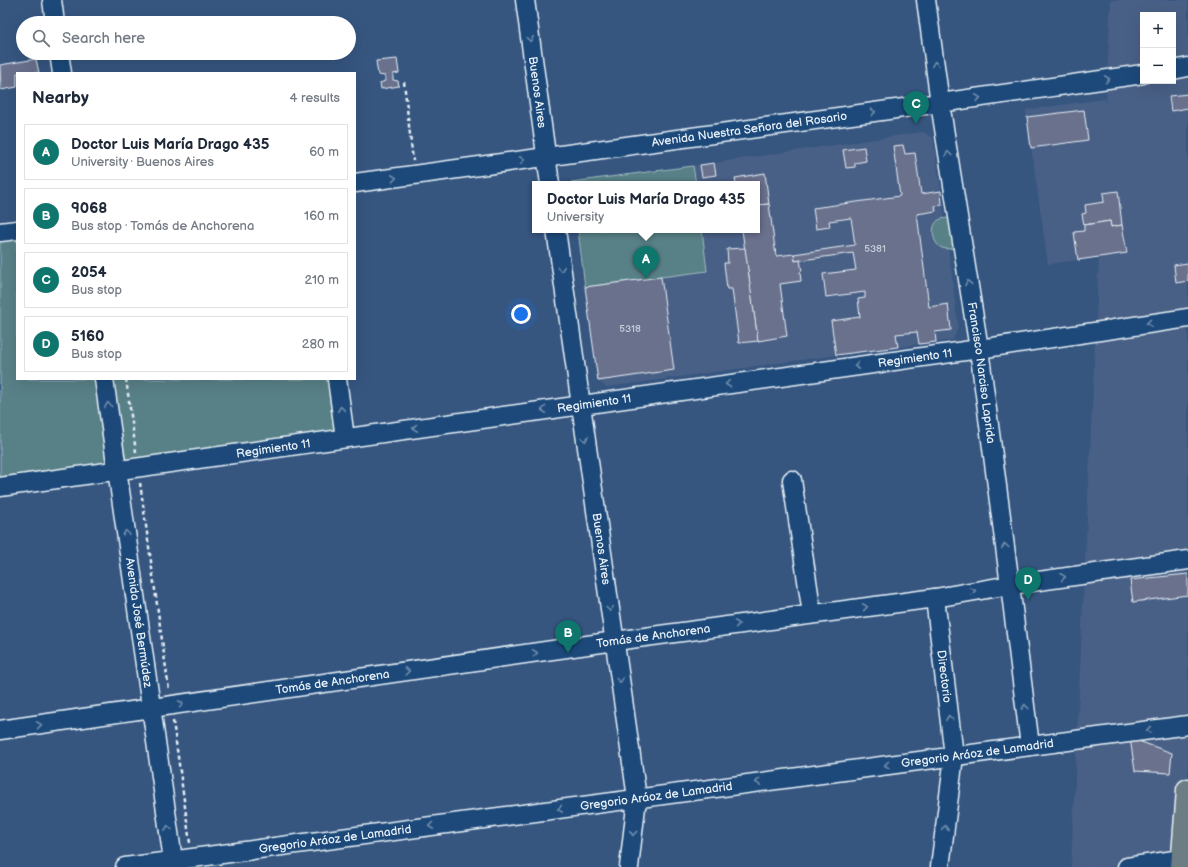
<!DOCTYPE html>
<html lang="en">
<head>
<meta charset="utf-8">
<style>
	body { margin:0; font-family:"Balsamiq Sans",sans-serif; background:#f2f2f3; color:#1f2937 }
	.controls { position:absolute; right:12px; top:12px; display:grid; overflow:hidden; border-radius:0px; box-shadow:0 4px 16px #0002 }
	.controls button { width:36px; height:36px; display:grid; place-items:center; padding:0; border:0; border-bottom:1px solid #e0e1e3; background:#fff; color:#1f2937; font:20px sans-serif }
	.you { position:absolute; left:521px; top:314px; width:14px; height:14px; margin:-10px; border:3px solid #fff; border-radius:50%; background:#1a73e8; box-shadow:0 0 0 6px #1a73e833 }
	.badge { display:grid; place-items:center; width:26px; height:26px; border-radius:50%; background:#0f766e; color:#fff; font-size:13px; font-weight:700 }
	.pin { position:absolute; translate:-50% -33px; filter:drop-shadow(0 1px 2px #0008) }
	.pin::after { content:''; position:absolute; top:21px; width:14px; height:12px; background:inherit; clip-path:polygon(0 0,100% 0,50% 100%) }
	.popup { position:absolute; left:532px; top:181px; width:228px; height:52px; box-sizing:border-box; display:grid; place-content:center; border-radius:0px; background:#fff; filter:drop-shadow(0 1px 3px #0005); font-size:13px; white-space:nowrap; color:#747a83 }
	.popup b { font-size:15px; color:#1f2937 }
	.popup::after { content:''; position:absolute; left:50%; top:100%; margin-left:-8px; border:8px solid transparent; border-top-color:#fff }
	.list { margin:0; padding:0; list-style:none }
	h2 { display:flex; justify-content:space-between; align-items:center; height:52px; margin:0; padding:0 16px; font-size:17px }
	h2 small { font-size:13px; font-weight:400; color:#747a83 }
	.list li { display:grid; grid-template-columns:26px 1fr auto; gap:12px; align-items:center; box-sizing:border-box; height:56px; margin:0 8px 8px; padding:0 8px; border:1px solid #e0e1e3; border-radius:0px }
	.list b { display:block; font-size:15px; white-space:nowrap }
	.list p { margin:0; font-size:13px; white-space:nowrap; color:#747a83 }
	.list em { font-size:13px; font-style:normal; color:#747a83 }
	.icon { flex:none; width:22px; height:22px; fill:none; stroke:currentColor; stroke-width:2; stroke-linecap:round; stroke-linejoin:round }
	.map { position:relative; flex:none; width:1188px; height:867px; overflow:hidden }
	.search { position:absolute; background:#fff; box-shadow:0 4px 16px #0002; left:16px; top:16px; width:340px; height:44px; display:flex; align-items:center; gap:10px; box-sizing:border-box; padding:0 14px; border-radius:22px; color:#747a83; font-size:15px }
	.panel { position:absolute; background:#fff; box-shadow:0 4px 16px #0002; left:16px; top:72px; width:340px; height:308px; border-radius:0px }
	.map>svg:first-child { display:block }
	.built { fill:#496186; fill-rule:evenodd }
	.green { fill:#598187; stroke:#a0b9c0 }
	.building { fill:#6a718d; stroke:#e8f1f8 }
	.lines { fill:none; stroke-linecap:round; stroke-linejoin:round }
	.minor-casing { stroke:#e8f1f8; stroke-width:21 }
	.major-casing { stroke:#e8f1f8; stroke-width:25 }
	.path { stroke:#e8f1f8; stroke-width:2.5; stroke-dasharray:4 3; stroke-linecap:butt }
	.minor { stroke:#1f4a7a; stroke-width:18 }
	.major { stroke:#6c7e84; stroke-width:22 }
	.oneway { stroke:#6f8dac }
	.labels { text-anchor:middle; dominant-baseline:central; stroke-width:3; stroke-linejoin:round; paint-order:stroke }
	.number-label { font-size:10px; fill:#c8d1dd }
	.street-label { font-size:12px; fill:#e8f1f8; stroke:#1f4a7a }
</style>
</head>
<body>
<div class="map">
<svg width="1188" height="867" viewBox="0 0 1188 867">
	<rect width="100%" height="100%" fill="#365680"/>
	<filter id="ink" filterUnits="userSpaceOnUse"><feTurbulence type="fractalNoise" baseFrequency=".025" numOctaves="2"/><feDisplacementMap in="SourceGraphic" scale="8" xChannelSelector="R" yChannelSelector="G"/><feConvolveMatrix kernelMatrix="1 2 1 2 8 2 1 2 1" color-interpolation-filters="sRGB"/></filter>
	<g filter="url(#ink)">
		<!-- built -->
		<g class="built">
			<path d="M1111,0H1188V867H1071L1099,257L1048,264L1026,110L1105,99L1106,104ZM1143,15H1173V81H1143Z"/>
			<path d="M923,132L933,138L941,191L958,326L953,340L836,355L607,387L598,381L578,230H757V184H571V182L700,165Z"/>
		</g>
		<!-- green -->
		<g class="green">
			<path d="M693,166L696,184H571V182Z"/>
			<path d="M954,218L958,248C953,248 947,250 942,248C932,244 929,223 941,219C945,218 950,218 954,218Z"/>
			<path d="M578,230H702L707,271L585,287Z"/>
			<path d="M17,238V379H331L338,432L0,477V241Z"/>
		</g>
		<!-- building -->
		<g class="building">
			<path d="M36,59L39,73H17V87L1,90L0,65Z"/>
			<path d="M397,59L399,73L393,74V80L398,81L399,86L381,89L380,83L385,81V76L378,75L376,61Z"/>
			<path d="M1188,94V108L1171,111L1169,96Z"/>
			<path d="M1084,110L1088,140L1031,148L1027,117Z"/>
			<path d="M903,145L905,154L915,153L921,194L941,191L942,205L935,206L936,211L917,214L929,307L948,304L951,330L935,332L936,342L919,344L917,332L896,334L898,347L836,355L831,321L860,317L858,299L865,298V292L826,297L823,274L856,270L853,253L795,261L794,254L855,245L851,218L829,221L830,227L816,229L813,208L900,196L893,146Z"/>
			<path d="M864,147L866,161L855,163V167L846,168L843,150Z"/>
			<path d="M714,163L716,175L702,177L700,165Z"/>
			<path d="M765,173L769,204L757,205V184H736L735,178Z"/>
			<path d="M1118,191L1122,225L1111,227L1110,221L1084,225L1082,214L1086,213L1085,205L1104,202L1103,193Z"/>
			<path d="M769,204L776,256L794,254L795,261L800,260L802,271L800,272L801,281L780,284L787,336L758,341L742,230H757V205Z"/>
			<path d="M1110,221L1111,227L1122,225L1127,253L1078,260L1074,232L1084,231V225Z"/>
			<path d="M745,248L758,341L739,343L732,289H727L724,263H728L727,249Z"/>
			<path d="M1188,263V281L1176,283L1174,265Z"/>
			<path d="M661,277L674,370L598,381L585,287Z"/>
			<path d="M1188,574V595L1133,602L1130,580Z"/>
			<path d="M1130,738L1172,753L1170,773L1135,771Z"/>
		</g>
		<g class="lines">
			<!-- minor casing -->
			<g class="minor-casing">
				<g id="minor">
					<path d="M52,0L55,23"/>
					<path id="s1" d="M525,0L550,184"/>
					<path id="s2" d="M926,0L940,103L979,349L1010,585L1030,746"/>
					<path d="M59,53L62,73"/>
					<path d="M1173,70L1188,67"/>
					<path id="s3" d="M355,183L940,103L1143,74"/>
					<path id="s4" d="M556,230L637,798L629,867"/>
					<path d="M0,232L17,230"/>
					<path id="s5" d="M104,379L174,867"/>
					<path d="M337,379L345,438"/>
					<path d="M792,480L812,614"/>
					<path id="s6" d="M0,487L979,349L1188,318"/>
					<path id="s7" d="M935,598L954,756L940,867"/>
					<path id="s8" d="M0,730L615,641L935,598L1010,585L1188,560"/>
					<path id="s9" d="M125,867L1188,725"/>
					<path d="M1127,867L1188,858"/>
				</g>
			</g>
			<!-- major casing -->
			<g class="major-casing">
				<path id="major" d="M1182,867L1188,790"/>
			</g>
			<!-- path -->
			<g class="path">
				<path d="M404,82L413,161"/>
				<path d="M126,379L136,452"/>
				<path d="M140,483L169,690"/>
				<path d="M173,721L190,843"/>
			</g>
			<!-- minor -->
			<use href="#minor" class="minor"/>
			<!-- major -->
			<use href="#major" class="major"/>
		</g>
		<!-- one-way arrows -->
		<defs><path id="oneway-chevron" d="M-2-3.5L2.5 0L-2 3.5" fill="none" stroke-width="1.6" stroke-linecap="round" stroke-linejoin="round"/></defs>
		<g class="oneway">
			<use href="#oneway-chevron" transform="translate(530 39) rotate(82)"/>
			<use href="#oneway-chevron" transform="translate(935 64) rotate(-97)"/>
			<use href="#oneway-chevron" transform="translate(1107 79) rotate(-8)"/>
			<use href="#oneway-chevron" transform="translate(978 98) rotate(-8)"/>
			<use href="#oneway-chevron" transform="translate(873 112) rotate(-8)"/>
			<use href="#oneway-chevron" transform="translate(948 154) rotate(-99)"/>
			<use href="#oneway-chevron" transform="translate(522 160) rotate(-8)"/>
			<use href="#oneway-chevron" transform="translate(394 178) rotate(-8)"/>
			<use href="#oneway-chevron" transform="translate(561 269) rotate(82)"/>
			<use href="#oneway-chevron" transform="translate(968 283) rotate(-99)"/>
			<use href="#oneway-chevron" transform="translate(1149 323) rotate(172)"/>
			<use href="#oneway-chevron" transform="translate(857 366) rotate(172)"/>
			<use href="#oneway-chevron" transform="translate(728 384) rotate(172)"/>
			<use href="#oneway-chevron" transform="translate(108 405) rotate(-98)"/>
			<use href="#oneway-chevron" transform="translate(341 409) rotate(-97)"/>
			<use href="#oneway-chevron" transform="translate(544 410) rotate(172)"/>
			<use href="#oneway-chevron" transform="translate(415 428) rotate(172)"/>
			<use href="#oneway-chevron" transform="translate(585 439) rotate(82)"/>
			<use href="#oneway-chevron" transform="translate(126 533) rotate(-98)"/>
			<use href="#oneway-chevron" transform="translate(1005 546) rotate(-98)"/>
			<use href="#oneway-chevron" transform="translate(1063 577) rotate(-8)"/>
			<use href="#oneway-chevron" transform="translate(973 591) rotate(-10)"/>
			<use href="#oneway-chevron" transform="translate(865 607) rotate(-8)"/>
			<use href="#oneway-chevron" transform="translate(610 609) rotate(82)"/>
			<use href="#oneway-chevron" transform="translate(737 624) rotate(-8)"/>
			<use href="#oneway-chevron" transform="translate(535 653) rotate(-8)"/>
			<use href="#oneway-chevron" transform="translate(407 671) rotate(-8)"/>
			<use href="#oneway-chevron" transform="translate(620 680) rotate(82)"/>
			<use href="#oneway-chevron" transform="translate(181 704) rotate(-8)"/>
			<use href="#oneway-chevron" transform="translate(1025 707) rotate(-97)"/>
			<use href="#oneway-chevron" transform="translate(949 718) rotate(-97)"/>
			<use href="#oneway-chevron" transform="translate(39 725) rotate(-8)"/>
			<use href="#oneway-chevron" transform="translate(1149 730) rotate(172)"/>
			<use href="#oneway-chevron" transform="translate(887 765) rotate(172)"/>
			<use href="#oneway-chevron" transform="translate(758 782) rotate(172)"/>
			<use href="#oneway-chevron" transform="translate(560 809) rotate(172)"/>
			<use href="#oneway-chevron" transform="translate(431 826) rotate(172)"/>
			<use href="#oneway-chevron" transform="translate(168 828) rotate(-98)"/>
			<use href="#oneway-chevron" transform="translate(945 828) rotate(-83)"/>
			<use href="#oneway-chevron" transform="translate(633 833) rotate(96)"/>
		</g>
	</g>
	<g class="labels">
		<!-- number labels -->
		<g class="number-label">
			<text x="875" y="249">5381</text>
			<text x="630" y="329">5318</text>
		</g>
		<!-- street labels -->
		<g class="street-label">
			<text stroke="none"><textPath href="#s1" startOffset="93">Buenos Aires</textPath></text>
			<text stroke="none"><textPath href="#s3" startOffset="398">Avenida Nuestra Señora del Rosario</textPath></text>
			<text stroke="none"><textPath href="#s6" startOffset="924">Regimiento 11</textPath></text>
			<text stroke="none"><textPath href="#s2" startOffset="377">Francisco Narciso Laprida</textPath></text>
			<text stroke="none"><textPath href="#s6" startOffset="600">Regimiento 11</textPath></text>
			<text stroke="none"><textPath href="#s6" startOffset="276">Regimiento 11</textPath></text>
			<text stroke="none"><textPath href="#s4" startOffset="322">Buenos Aires</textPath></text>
			<text stroke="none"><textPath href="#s5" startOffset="246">Avenida José Bermúdez</textPath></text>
			<text stroke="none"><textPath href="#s8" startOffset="660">Tomás de Anchorena</textPath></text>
			<text stroke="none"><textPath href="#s7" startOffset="79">Directorio</textPath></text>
			<text stroke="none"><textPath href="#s8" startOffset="336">Tomás de Anchorena</textPath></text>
			<text stroke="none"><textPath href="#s9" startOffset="860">Gregorio Aráoz de Lamadrid</textPath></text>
			<text stroke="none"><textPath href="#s9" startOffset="536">Gregorio Aráoz de Lamadrid</textPath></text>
			<text stroke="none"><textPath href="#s9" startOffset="212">Gregorio Aráoz de Lamadrid</textPath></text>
		</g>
	</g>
</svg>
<div class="controls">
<button>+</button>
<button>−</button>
</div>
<div class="you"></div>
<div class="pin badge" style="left:646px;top:279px">A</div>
<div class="popup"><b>Doctor Luis María Drago 435</b>University</div>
<div class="pin badge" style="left:568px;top:653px">B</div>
<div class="pin badge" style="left:916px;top:124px">C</div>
<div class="pin badge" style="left:1028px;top:600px">D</div>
<div class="search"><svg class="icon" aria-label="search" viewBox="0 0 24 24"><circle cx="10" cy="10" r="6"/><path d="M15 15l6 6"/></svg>Search here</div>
<section class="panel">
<h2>Nearby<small>4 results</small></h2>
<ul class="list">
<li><span class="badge">A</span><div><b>Doctor Luis María Drago 435</b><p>University · Buenos Aires</p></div><em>60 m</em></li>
<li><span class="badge">B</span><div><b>9068</b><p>Bus stop · Tomás de Anchorena</p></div><em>160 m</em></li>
<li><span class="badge">C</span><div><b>2054</b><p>Bus stop</p></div><em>210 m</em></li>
<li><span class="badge">D</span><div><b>5160</b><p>Bus stop</p></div><em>280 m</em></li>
</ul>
</section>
</div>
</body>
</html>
